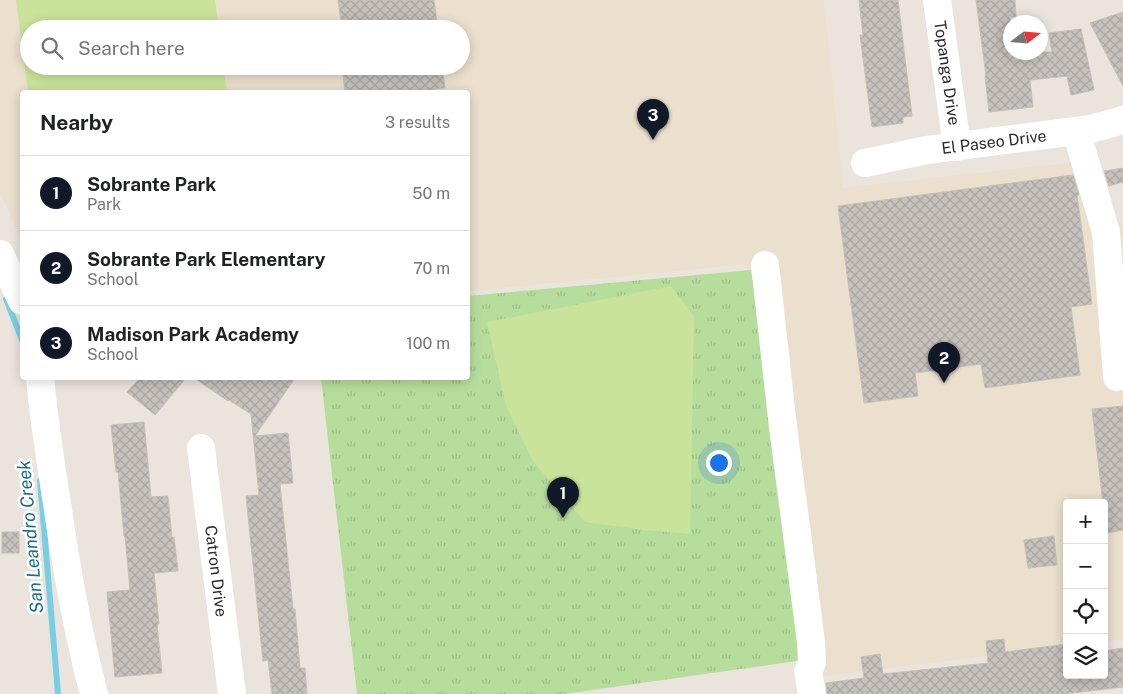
<!DOCTYPE html>
<html lang="en">
<head>
<meta charset="utf-8">
<style>
	body { margin:0; font-family:"Public Sans",sans-serif; background:#f2f2f2; color:#202124 }
	.controls { position:absolute; right:15px; bottom:15px; display:grid; overflow:hidden; border-radius:5px; box-shadow:0 2px 12px #0003 }
	.controls button { width:45px; height:45px; display:grid; place-items:center; padding:0; border:0; border-bottom:1px solid #e0e0e0; background:#fff; color:#202124; font:25px sans-serif }
	.compass { position:absolute; left:1003px; top:15px; width:45px; height:45px; border-radius:50%; background:#fff; box-shadow:0 2px 12px #0003; rotate:74deg }
	.you { position:absolute; left:718px; top:462px; width:18px; height:18px; margin:-12px; border:4px solid #fff; border-radius:50%; background:#1a73e8; box-shadow:0 0 0 8px #1a73e833 }
	.badge { display:grid; place-items:center; width:32px; height:32px; border-radius:50%; background:#111827; color:#fff; font-size:16px; font-weight:700 }
	.pin { position:absolute; translate:-50% -41px; filter:drop-shadow(0 1px 2px #0008) }
	.pin::after { content:''; position:absolute; top:26px; width:18px; height:15px; background:inherit; clip-path:polygon(0 0,100% 0,50% 100%) }
	.list { margin:0; padding:0; list-style:none }
	h2 { display:flex; justify-content:space-between; align-items:center; height:65px; margin:0; padding:0 20px; font-size:21px }
	h2 small { font-size:16px; font-weight:400; color:#757577 }
	.list li { display:grid; grid-template-columns:32px 1fr auto; gap:15px; align-items:center; box-sizing:border-box; height:75px; padding:0 20px; border-top:1px solid #e0e0e0 }
	.list b { display:block; font-size:19px; white-space:nowrap }
	.list p { margin:0; font-size:16px; white-space:nowrap; color:#757577 }
	.list em { font-size:16px; font-style:normal; color:#757577 }
	.icon { flex:none; width:28px; height:28px; fill:none; stroke:currentColor; stroke-width:2; stroke-linecap:round; stroke-linejoin:round }
	.map { position:relative; flex:none; width:1123px; height:694px; overflow:hidden }
	.search { position:absolute; background:#fff; box-shadow:0 2px 12px #0003; left:20px; top:20px; width:450px; height:55px; display:flex; align-items:center; gap:12px; box-sizing:border-box; padding:0 18px; border-radius:28px; color:#757577; font-size:19px }
	.panel { position:absolute; background:#fff; box-shadow:0 2px 12px #0003; left:20px; top:90px; width:450px; height:290px; border-radius:5px }
	.map>svg:first-child { display:block }
	.education { fill:#ebdfcd; fill-rule:evenodd }
	.park { fill:url(#park-tufts) }
	.pitch { fill:#c9e49a }
	.lines { fill:none; stroke-linecap:round; stroke-linejoin:round }
	.stream { stroke:#78cfe5; stroke-width:6 }
	.building { fill:url(#building-cross-hatch); stroke:#c6bfb7 }
	.minor { stroke:#fff; stroke-width:28 }
	.labels { text-anchor:middle; dominant-baseline:central; stroke-width:5; stroke-linejoin:round; paint-order:stroke }
	.street-label { font-size:16px; fill:#2a2a2a; stroke:#fff }
	.water-label { font-size:18px; font-style:italic; fill:#186e90; stroke:#fff }
</style>
</head>
<body>
<div class="map">
<svg width="1123" height="694" viewBox="0 0 1123 694">
	<defs>
		<pattern id="park-tufts" width="24" height="20" patternUnits="userSpaceOnUse" patternTransform="scale(1.25)"><rect width="24" height="20" fill="#b7dd9d"/><path d="M3 7l-1-3M5 7V3M7 7l1-3M15 17l-1-3M17 17v-4M19 17l1-3" fill="none" stroke="#9ebe87"/></pattern>
		<pattern id="building-cross-hatch" width="8" height="8" patternUnits="userSpaceOnUse" patternTransform="scale(1.25)"><rect width="8" height="8" fill="#c6c1bc"/><path d="M0 0l8 8M0 8l8-8" fill="none" stroke="#aaa6a2"/></pattern>
	</defs>
	<rect width="100%" height="100%" fill="#ebe4dd"/>
	<!-- education -->
	<path class="education" d="M0,0H824L843,188L1086,161L1123,229V639L1104,642V503H1067V646L809,678L747,264L468,291V92H22V240L0,193ZM29,29H461V66H29Z"/>
	<!-- park -->
	<path class="park" d="M751,270L811,659L564,694H357L321,378H468V296Z"/>
	<!-- pitch -->
	<g class="pitch">
		<path d="M16,0H215L219,29H29V66H223L227,92H28Z"/>
		<path d="M671,286L694,317L690,534L645,530L585,522L533,461L506,406L487,322Z"/>
	</g>
	<g class="lines">
		<!-- stream -->
		<g class="stream">
			<path d="M6,299L22,340"/>
			<path d="M40,481L58,694"/>
		</g>
	</g>
	<!-- building -->
	<g class="building">
		<path d="M338,0H434L438,29H342Z"/>
		<path d="M859,0H898L912,116L903,117V123L872,127L860,35H863Z"/>
		<path d="M976,0H1015L1016,17H1010V52H1052L1049,33L1081,29L1094,90L1071,95L1067,76L1030,80L1033,107L989,112L985,76H986Z"/>
		<path d="M1123,12V86L1090,23Z"/>
		<path d="M342,66H442L445,88L435,89L436,92H345Z"/>
		<path d="M1123,168V182L1109,186L1104,171Z"/>
		<path d="M1073,175L1079,195H1077L1092,304L1071,307L1080,375L985,388L981,364L915,373L918,396L864,403L838,206Z"/>
		<path d="M140,378H186L155,415L127,392Z"/>
		<path d="M194,378H295L255,436L288,433L293,483L280,484L293,609H295L300,668H305L307,694H272L268,660L263,661L246,496L259,495L251,414L229,400L228,401Z"/>
		<path d="M1123,406V530L1107,533L1104,514V503H1103L1092,409Z"/>
		<path d="M144,422L151,497L168,496L172,538L174,537L178,571L154,573L159,624H157L162,673L115,677L107,592L130,590L125,536H124L118,472H116L111,425Z"/>
		<rect x="2" y="532" width="17" height="21"/>
		<path d="M1054,536L1057,565L1028,568L1024,540Z"/>
		<path d="M1004,639L1005,652L1067,644V675H1104V651L1123,648V687L1065,694H827L826,683L864,678L861,657L880,654L883,674L988,663L986,641Z"/>
	</g>
	<g class="lines">
		<!-- minor -->
		<g class="minor">
			<path d="M937,0L957,147"/>
			<path d="M1076,131L1106,232L1117,377"/>
			<path d="M865,163L927,150L1091,129L1123,120"/>
			<path d="M0,254L22,301"/>
			<path d="M765,265L783,427L811,642L812,662L808,672L812,694"/>
			<path d="M40,378C44,422 51,466 58,510C67,572 78,634 94,694"/>
			<path d="M201,448L232,694"/>
		</g>
	</g>
	<g class="labels">
		<!-- street labels -->
		<g class="street-label">
			<text transform="translate(947 73) rotate(82)">Topanga Drive</text>
			<text transform="translate(994 142) rotate(-7)">El Paseo Drive</text>
			<text transform="translate(216 571) rotate(83)">Catron Drive</text>
		</g>
		<!-- water labels -->
		<g class="water-label">
			<text transform="translate(30 537) rotate(-95)">San Leandro Creek</text>
		</g>
	</g>
</svg>
<div class="controls">
<button>+</button>
<button>−</button>
<button><svg class="icon" aria-label="locate" viewBox="0 0 24 24"><circle cx="12" cy="12" r="6"/><path d="M12 2v4M12 18v4M2 12h4M18 12h4"/></svg></button>
<button><svg class="icon" aria-label="layers" viewBox="0 0 24 24"><path d="M12 4l9 5-9 5-9-5zM3 14l9 5 9-5"/></svg></button>
</div>
<svg class="compass" viewBox="-18 -18 36 36"><path d="M0-13l5 13h-10z" fill="#e53935"/><path d="M0 13l5-13h-10z" fill="#757577"/></svg>
<div class="you"></div>
<div class="pin badge" style="left:563px;top:518px">1</div>
<div class="pin badge" style="left:944px;top:383px">2</div>
<div class="pin badge" style="left:653px;top:140px">3</div>
<div class="search"><svg class="icon" aria-label="search" viewBox="0 0 24 24"><circle cx="10" cy="10" r="6"/><path d="M15 15l6 6"/></svg>Search here</div>
<section class="panel">
<h2>Nearby<small>3 results</small></h2>
<ul class="list">
<li><span class="badge">1</span><div><b>Sobrante Park</b><p>Park</p></div><em>50 m</em></li>
<li><span class="badge">2</span><div><b>Sobrante Park Elementary</b><p>School</p></div><em>70 m</em></li>
<li><span class="badge">3</span><div><b>Madison Park Academy</b><p>School</p></div><em>100 m</em></li>
</ul>
</section>
</div>
</body>
</html>
